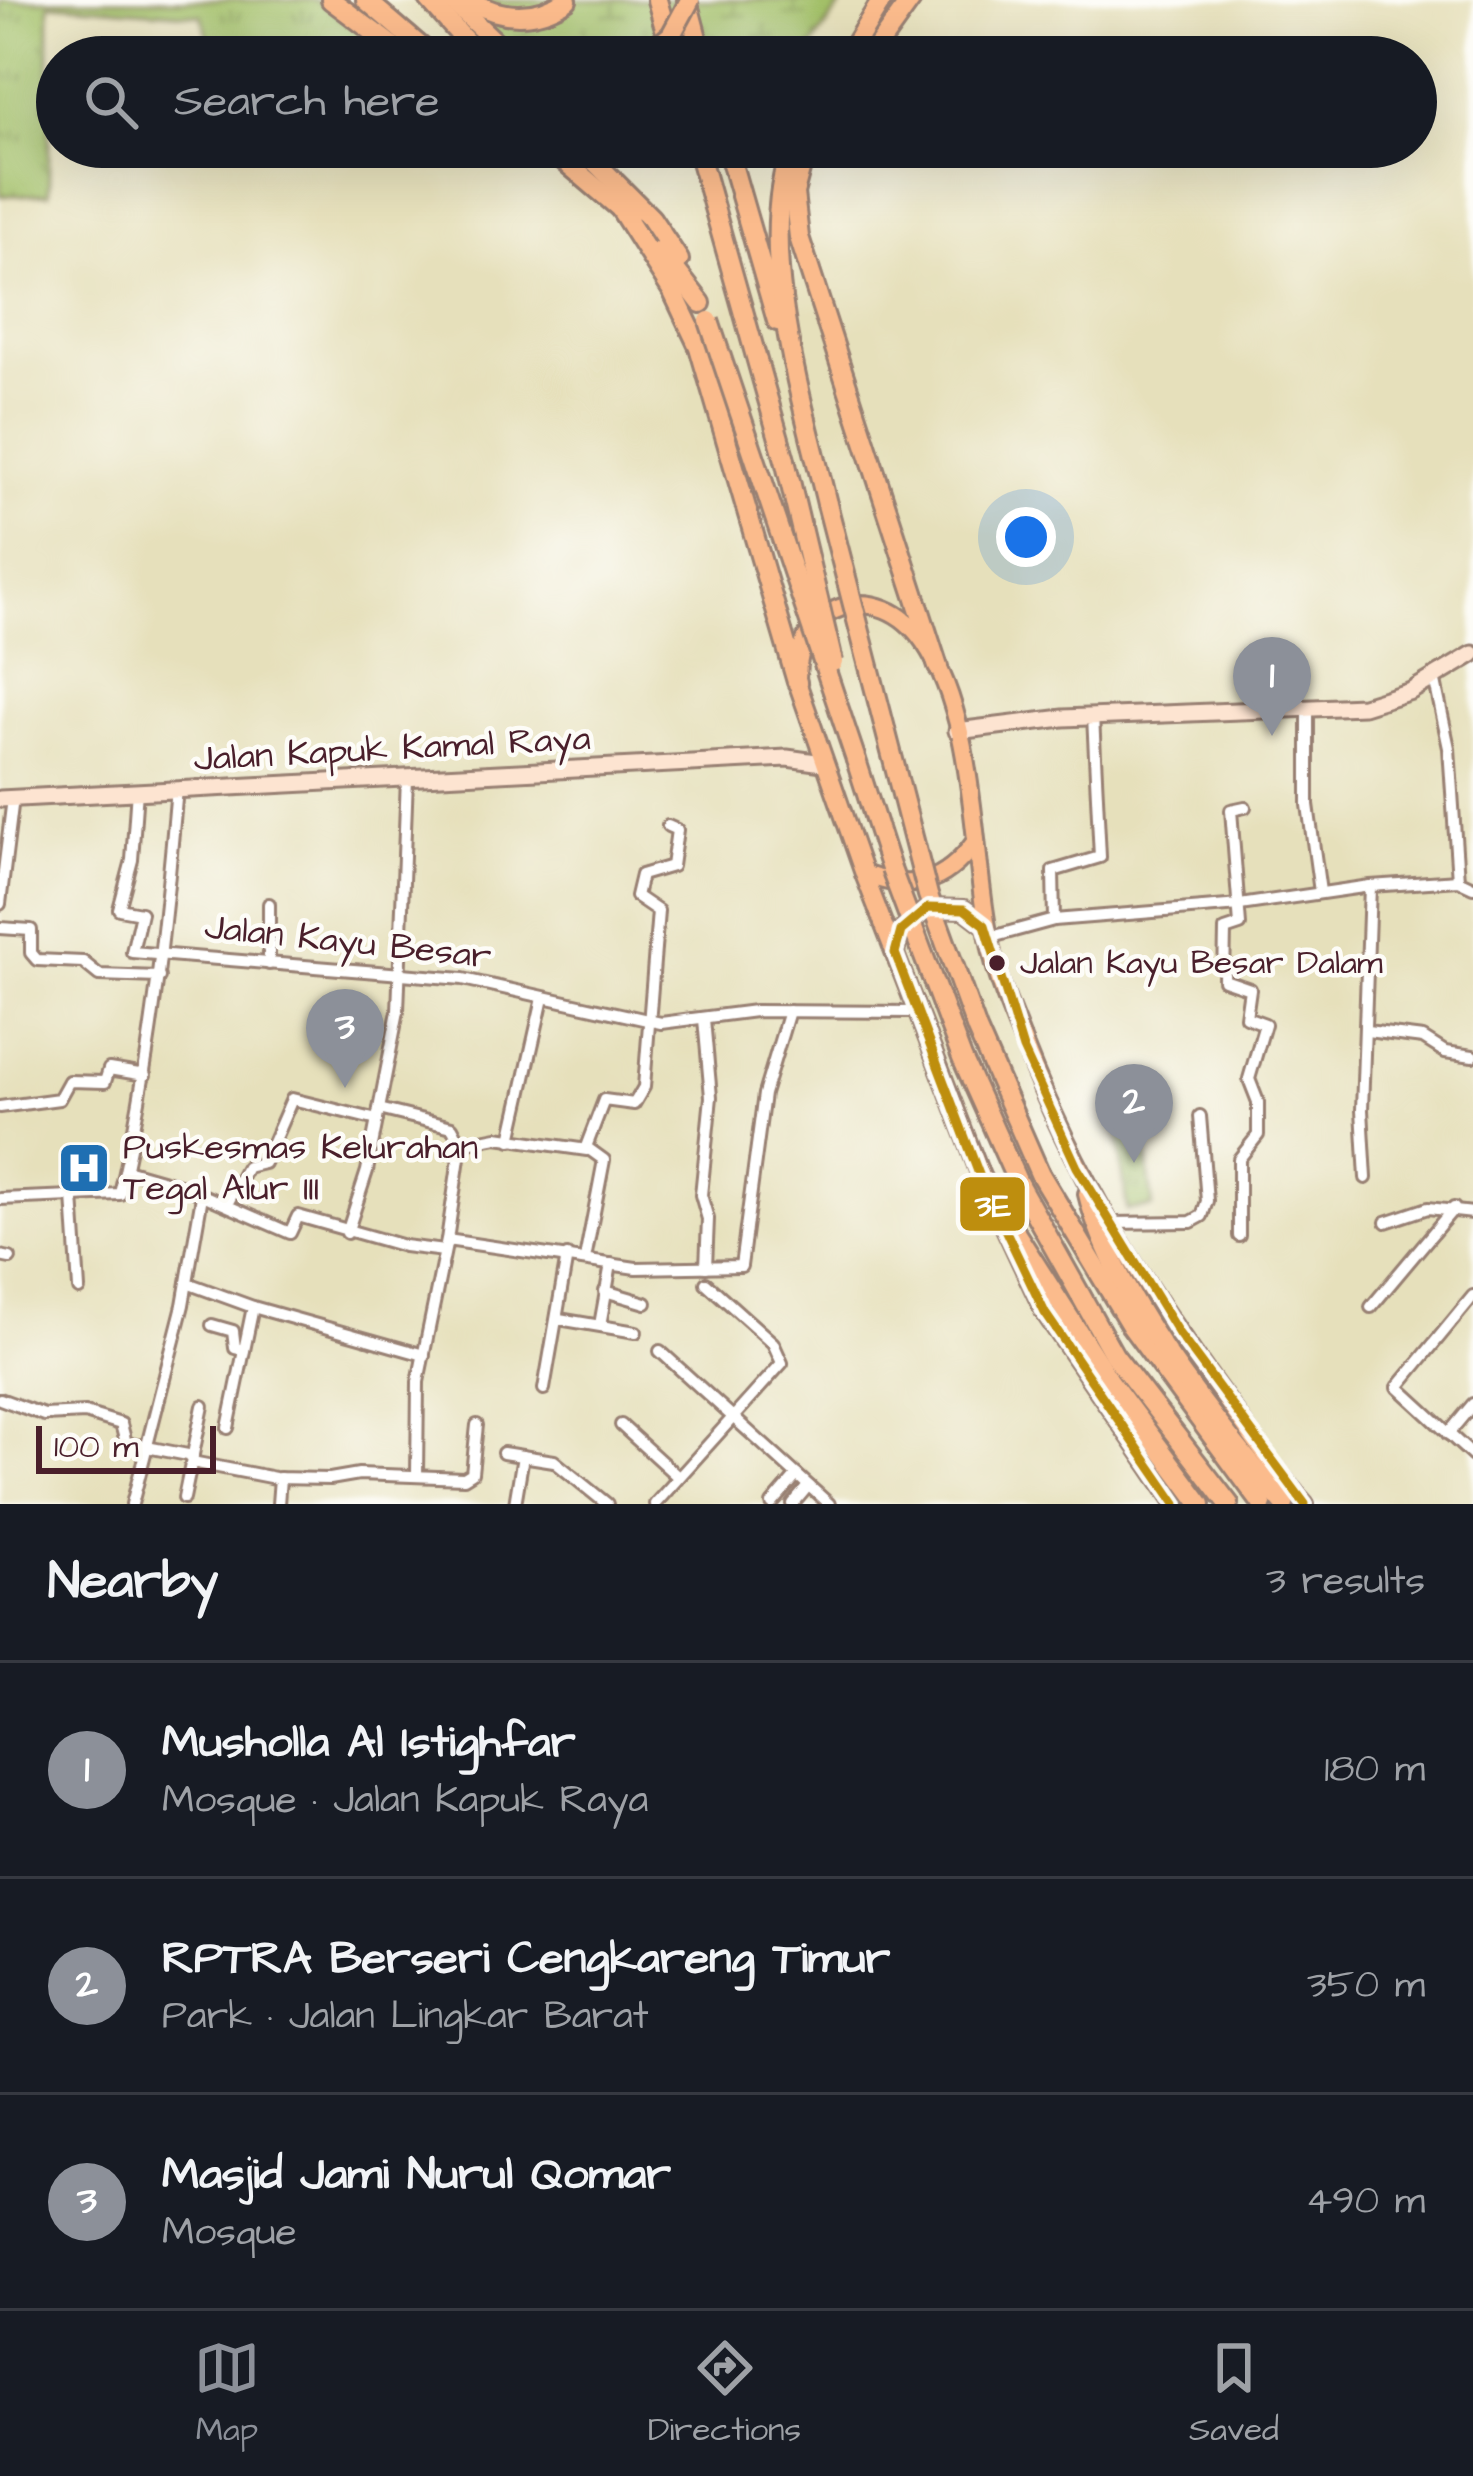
<!DOCTYPE html>
<html lang="en">
<head>
<meta charset="utf-8">
<style>
	body { margin:0; font-family:"Architects Daughter",sans-serif; background:#242831; color:#f1f3f6 }
	.scale { position:absolute; left:36px; bottom:30px; width:180px; box-sizing:border-box; padding-left:12px; border:6px solid #4a1f2b; border-top:0; font-size:33px; line-height:42px; white-space:nowrap; color:#4a1f2b; -webkit-text-stroke:9px #fdfcf7; paint-order:stroke }
	.you { position:absolute; left:1026px; top:537px; width:42px; height:42px; margin:-30px; border:9px solid #fff; border-radius:50%; background:#1a73e8; box-shadow:0 0 0 18px #1a73e833 }
	.badge { display:grid; place-items:center; width:78px; height:78px; border-radius:50%; background:#8c9099; color:#fff; font-size:39px; font-weight:700 }
	.pin { position:absolute; translate:-50% -99px; filter:drop-shadow(0 3px 6px #0008) }
	.pin::after { content:''; position:absolute; top:63px; width:42px; height:36px; background:inherit; clip-path:polygon(0 0,100% 0,50% 100%) }
	.list { margin:0; padding:0; list-style:none }
	h2 { display:flex; justify-content:space-between; align-items:center; height:156px; margin:0; padding:0 48px; font-size:51px }
	h2 small { font-size:39px; font-weight:400; color:#9ea1a6 }
	.list li { display:grid; grid-template-columns:78px 1fr auto; gap:36px; align-items:center; box-sizing:border-box; height:216px; padding:0 48px; border-top:3px solid #363941 }
	.list b { display:block; font-size:45px; white-space:nowrap }
	.list p { margin:0; font-size:39px; white-space:nowrap; color:#9ea1a6 }
	.list em { font-size:39px; font-style:normal; color:#9ea1a6 }
	.icon { flex:none; width:66px; height:66px; fill:none; stroke:currentColor; stroke-width:2; stroke-linecap:round; stroke-linejoin:round }
	.map { position:relative; flex:none; width:1473px; height:1504px; overflow:hidden }
	.search { position:absolute; background:#171b24; box-shadow:0 12px 48px #0002; left:36px; right:36px; top:36px; height:132px; display:flex; align-items:center; gap:30px; box-sizing:border-box; padding:0 42px; border-radius:66px; color:#9ea1a6; font-size:45px }
	.sheet { height:804px; background:#171b24 }
	nav { display:flex; justify-content:space-around; align-items:center; box-sizing:border-box; height:168px; border-top:3px solid #363941; background:#171b24; font-size:33px; color:#9ea1a6 }
	nav a { display:grid; justify-items:center; gap:6px }
	nav .on { color:#8c9099 }
	.map>svg:first-child { display:block }
	.grass { fill:url(#grass-tufts); stroke:#766f49; stroke-width:3 }
	.wetland { fill:url(#wetland-marsh); stroke:#766f49; stroke-width:3 }
	.lines { fill:none; stroke-linecap:round; stroke-linejoin:round }
	.street-casing { stroke:#988073; stroke-width:16 }
	.secondary-casing { stroke:#988073; stroke-width:21 }
	.primary-casing { stroke:#988073; stroke-width:22 }
	.highway-casing { stroke:#988073; stroke-width:24 }
	.street { stroke:#fff; stroke-width:10 }
	.secondary { stroke:#fde4d1; stroke-width:15 }
	.primary { stroke:#fbbb8c; stroke-width:16 }
	.highway { stroke:#fbbb8c; stroke-width:18 }
	.highway-bridge-casing { stroke:#988073; stroke-width:24; stroke-linecap:butt }
	.highway-bridge { stroke:#fbbb8c; stroke-width:18 }
	.bus-1-casing { stroke:#fdfcf7; stroke-width:18 }
	.bus-1 { stroke:#be8e0e; stroke-width:9 }
	.bus-dot { fill:#4a1f2b; stroke:#fdfcf7; stroke-width:4.5 }
	.labels { text-anchor:middle; dominant-baseline:central; stroke-width:9; stroke-linejoin:round; paint-order:stroke }
	.bus-label { font-size:33px; fill:#4a1f2b; stroke:#fdfcf7; text-anchor:start }
	.street-label { font-size:36px; fill:#4a1f2b; stroke:#fdfcf7 }
	.poi-label { font-size:36px; fill:#4a1f2b; stroke:#fdfcf7; text-anchor:start }
	.line-badge { stroke:#fdfcf7; stroke-width:4.5 }
	.badge-label { font-size:33px; text-anchor:middle; font-weight:bold; fill:#fff }
</style>
</head>
<body>
<div class="map">
<svg width="1473" height="1504" viewBox="0 0 1473 1504">
	<defs>
		<pattern id="grass-tufts" width="24" height="20" patternUnits="userSpaceOnUse" patternTransform="scale(3)"><rect width="24" height="20" fill="#a2bf67"/><path d="M3 7l-1-3M5 7V3M7 7l1-3M15 17l-1-3M17 17v-4M19 17l1-3" fill="none" stroke="#869b55"/></pattern>
		<pattern id="wetland-marsh" width="20" height="14" patternUnits="userSpaceOnUse" patternTransform="scale(3)"><rect width="20" height="14" fill="#a2bf67"/><path d="M1 5h8M5 5V1M11 12h8M15 12V8" fill="none" stroke="#869b55"/></pattern>
	</defs>
	<rect width="100%" height="100%" fill="#fdfcf7"/>
	<filter id="ink" filterUnits="userSpaceOnUse"><feTurbulence type="fractalNoise" baseFrequency=".00833" numOctaves="2"/><feDisplacementMap in="SourceGraphic" scale="24" xChannelSelector="R" yChannelSelector="G"/><feConvolveMatrix kernelMatrix="1 2 1 2 8 2 1 2 1" color-interpolation-filters="sRGB"/></filter>
	<filter id="wash" filterUnits="userSpaceOnUse"><feTurbulence type="fractalNoise" baseFrequency=".004" numOctaves="4" result="noise"/><feDisplacementMap in="SourceGraphic" scale="48" xChannelSelector="R" yChannelSelector="G"/><feGaussianBlur stdDeviation="2.7" result="paint"/><feColorMatrix in="noise" values="0 0 0 0 0 0 0 0 0 0 0 0 0 0 0 0 0 1.4 0 .05"/><feComposite in="paint" operator="in"/></filter>
	<g filter="url(#wash)">
		<rect width="100%" height="100%" fill="#e6e0bb"/>
		<!-- grass -->
		<g class="grass">
			<path d="M0,0H316L393,57H215L201,15L49,4V194L0,196Z"/>
			<path d="M1142,1117L1153,1207L1127,1210L1116,1120Z"/>
		</g>
		<!-- wetland -->
		<path class="wetland" d="M467,0H845L804,57H518L477,26Z"/>
	</g>
	<g filter="url(#ink)">
		<g class="lines">
			<!-- street casing -->
			<g class="street-casing">
				<g id="street">
					<path d="M1434,677L1449,748L1458,880"/>
					<path d="M1308,708V805L1320,892"/>
					<path d="M137,790L132,860L119,909L141,913L132,952L463,979L661,1023L755,1011L917,1012"/>
					<path d="M0,904L13,798"/>
					<path d="M269,904V964"/>
					<path d="M1054,920L1053,871L1100,857L1093,716"/>
					<path d="M0,928L31,930V953L37,960L83,962L99,975L159,977"/>
					<path d="M988,938L1054,920L1240,905L1370,886L1458,880L1473,887"/>
					<path d="M704,1019L711,1097L701,1195L708,1219L706,1267"/>
					<path d="M1367,1031L1423,1038L1445,1052L1473,1056"/>
					<path d="M0,1107L59,1099L69,1081L105,1082L109,1069L145,1075"/>
					<path d="M379,1109L452,1127L461,1144L497,1137L587,1150"/>
					<path d="M511,1140L543,998"/>
					<path d="M126,1170L182,1186L290,1233L298,1216L404,1246L444,1251"/>
					<path d="M1366,1178L1362,1110L1370,886"/>
					<path d="M73,1196L79,1289"/>
					<path d="M0,1199L120,1194C151,1061 165,925 177,788"/>
					<path d="M227,1204L247,1167L264,1163L292,1099L377,1120"/>
					<path d="M1386,1222L1428,1208L1473,1213"/>
					<path d="M1110,1223L1191,1222L1202,1216L1207,1201L1200,1116"/>
					<path d="M347,1233L367,1171L398,1011L407,778"/>
					<path d="M1239,1236V1159L1258,1135V1102L1249,1079L1265,1024L1246,1017L1250,989L1224,980L1225,930L1240,925L1231,810L1245,807"/>
					<path d="M447,1240L461,1144"/>
					<path d="M0,1256L10,1258"/>
					<path d="M585,1259L604,1160L586,1147L604,1100L634,1104L644,1087L658,911L636,896L641,875L672,866L677,830L668,826"/>
					<path d="M187,1283L253,1307L228,1428"/>
					<path d="M605,1291L646,1303"/>
					<path d="M1473,1296L1398,1387L1473,1456"/>
					<path d="M253,1307L424,1355"/>
					<path d="M1371,1307L1454,1208"/>
					<path d="M559,1319L636,1332"/>
					<path d="M212,1325L233,1331L235,1348L244,1350"/>
					<path d="M600,1325L611,1264"/>
					<path d="M660,1351L829,1504"/>
					<path d="M544,1389L567,1256"/>
					<path d="M0,1399L44,1415L85,1413L121,1424L126,1443L193,1456"/>
					<path d="M621,1425L677,1476"/>
					<path d="M1448,1434L1473,1404"/>
					<path d="M503,1453L554,1461L607,1504"/>
					<path d="M192,1462L275,1478L330,1479L359,1474L464,1478L472,1473L477,1425"/>
					<path d="M417,1476L418,1382L447,1240L636,1268L741,1266L764,1094L789,1011"/>
					<path d="M184,1498L203,1406"/>
					<path d="M132,1504L183,1305L202,1196"/>
					<path d="M278,1504L280,1478"/>
					<path d="M515,1504L523,1456"/>
					<path d="M655,1504L782,1363L773,1343L706,1283"/>
					<path d="M772,1504L797,1475"/>
					<path d="M793,1504L808,1486"/>
				</g>
			</g>
			<!-- secondary casing -->
			<g class="secondary-casing">
				<g id="secondary">
					<path d="M957,731L1063,718L1363,706L1411,691L1473,654"/>
					<path d="M0,799L787,758L823,763"/>
				</g>
			</g>
			<!-- primary casing -->
			<g class="primary-casing">
				<g id="primary">
					<path d="M864,874C912,892 944,885 975,842"/>
					<path d="M895,952L901,931L928,908L964,909L985,925"/>
					<path d="M986,1189L864,874L797,682C795,601 879,576 924,642C980,725 970,865 994,961C1001,990 1015,1019 1025,1047C1075,1175 1137,1276 1217,1387C1246,1427 1272,1468 1305,1504"/>
					<path d="M1005,1228L1045,1313L1176,1504"/>
				</g>
			</g>
			<!-- highway casing -->
			<g class="highway-casing">
				<g id="highway">
					<path d="M331,0L407,57"/>
					<path d="M366,0L433,57"/>
					<path d="M429,0L480,57"/>
					<path d="M451,0L511,57"/>
					<path d="M468,0C501,19 535,21 567,0"/>
					<path d="M657,0L673,57"/>
					<path d="M687,0L702,57"/>
					<path d="M847,57L882,0"/>
					<path d="M870,57L911,0"/>
					<path d="M548,147L629,216"/>
					<path d="M580,147L651,218L679,260"/>
					<path d="M697,147L785,460"/>
					<path d="M727,147L777,321"/>
					<path d="M792,147C753,245 803,403 827,504"/>
					<path d="M806,147L794,193L799,237L938,667"/>
					<path d="M621,210L673,292L699,347L797,682"/>
					<path d="M660,250L701,303"/>
					<path d="M856,760L891,869"/>
					<path d="M1040,1174L1131,1326L1262,1504"/>
					<path d="M980,1177L1109,1380L1201,1504"/>
					<path d="M1019,1185L1114,1355L1229,1504"/>
					<path d="M1088,1194C1114,1300 1214,1420 1284,1504"/>
				</g>
			</g>
			<!-- street -->
			<use href="#street" class="street"/>
			<!-- secondary -->
			<use href="#secondary" class="secondary"/>
			<!-- primary -->
			<use href="#primary" class="primary"/>
			<!-- highway -->
			<use href="#highway" class="highway"/>
			<!-- highway-bridge casing -->
			<g class="highway-bridge-casing">
				<g id="highway-bridge">
					<path d="M645,57L671,35L690,0"/>
					<path d="M709,321L856,760"/>
					<path d="M785,460L833,662"/>
					<path d="M827,504L928,895L977,1030L1040,1174"/>
					<path d="M891,869L962,1058L1019,1185"/>
				</g>
			</g>
			<!-- highway-bridge -->
			<use href="#highway-bridge" class="highway-bridge"/>
			<!-- bus-1 casing -->
			<g class="bus-1-casing">
				<path id="bus-1" d="M1176,1504L1045,1313L980,1177L895,953L901,931L928,908L964,909L985,925L1023,1049L1077,1167L1179,1334L1305,1504"/>
			</g>
			<!-- bus-1 -->
			<use href="#bus-1" class="bus-1"/>
		</g>
	</g>
	<!-- icons -->
	<defs>
		<g id="hospital-square" transform="scale(2.7)"><rect x="-9" y="-9" width="18" height="18" rx="4" fill="#1f6fb2" stroke="#fdfcf7"/><path d="M-5-5h3v3.5h4V-5h3V5h-3V1.5h-4V5h-3Z" fill="#fff"/></g>
	</defs>
	<g fill-rule="evenodd">
		<use href="#hospital-square" x="84" y="1168"/>
	</g>
	<!-- markers -->
	<circle class="bus-dot" cx="997" cy="963" r="10"/>
	<g class="labels">
		<!-- bus labels -->
		<g class="bus-label">
			<text x="1020" y="963">Jalan Kayu Besar Dalam</text>
		</g>
		<!-- street labels -->
		<g class="street-label">
			<text transform="translate(392 749) rotate(-3)">Jalan Kapuk Kamal Raya</text>
			<text transform="translate(348 942) rotate(6)">Jalan Kayu Besar</text>
		</g>
		<!-- poi labels -->
		<g class="poi-label">
			<text x="123" y="1147">Puskesmas Kelurahan<tspan x="123" dy="41">Tegal Alur III</tspan></text>
		</g>
	</g>
	<rect class="line-badge" x="958" y="1175" width="69" height="58" rx="12" fill="#be8e0e"/>
	<g class="badge-label">
		<text x="993" y="1216">3E</text>
	</g>
</svg>
<div class="scale">100 m</div>
<div class="you"></div>
<div class="pin badge" style="left:1272px;top:736px">1</div>
<div class="pin badge" style="left:1134px;top:1163px">2</div>
<div class="pin badge" style="left:345px;top:1088px">3</div>
<div class="search"><svg class="icon" aria-label="search" viewBox="0 0 24 24"><circle cx="10" cy="10" r="6"/><path d="M15 15l6 6"/></svg>Search here</div>
</div>
<section class="sheet">
<h2>Nearby<small>3 results</small></h2>
<ul class="list">
<li><span class="badge">1</span><div><b>Musholla Al Istighfar</b><p>Mosque · Jalan Kapuk Raya</p></div><em>180 m</em></li>
<li><span class="badge">2</span><div><b>RPTRA Berseri Cengkareng Timur</b><p>Park · Jalan Lingkar Barat</p></div><em>350 m</em></li>
<li><span class="badge">3</span><div><b>Masjid Jami Nurul Qomar</b><p>Mosque</p></div><em>490 m</em></li>
</ul>
</section>
<nav>
<a class="on"><svg class="icon" aria-label="map" viewBox="0 0 24 24"><path d="M3 6l6-2 6 2 6-2v14l-6 2-6-2-6 2zM9 4v14M15 6v14"/></svg>Map</a>
<a><svg class="icon" aria-label="directions" viewBox="0 0 24 24"><path d="M12 3l9 9-9 9-9-9zM9 14v-3h6M13 9l2 2-2 2"/></svg>Directions</a>
<a><svg class="icon" aria-label="saved" viewBox="0 0 24 24"><path d="M7 4h10v16l-5-4-5 4z"/></svg>Saved</a>
</nav>
</body>
</html>
